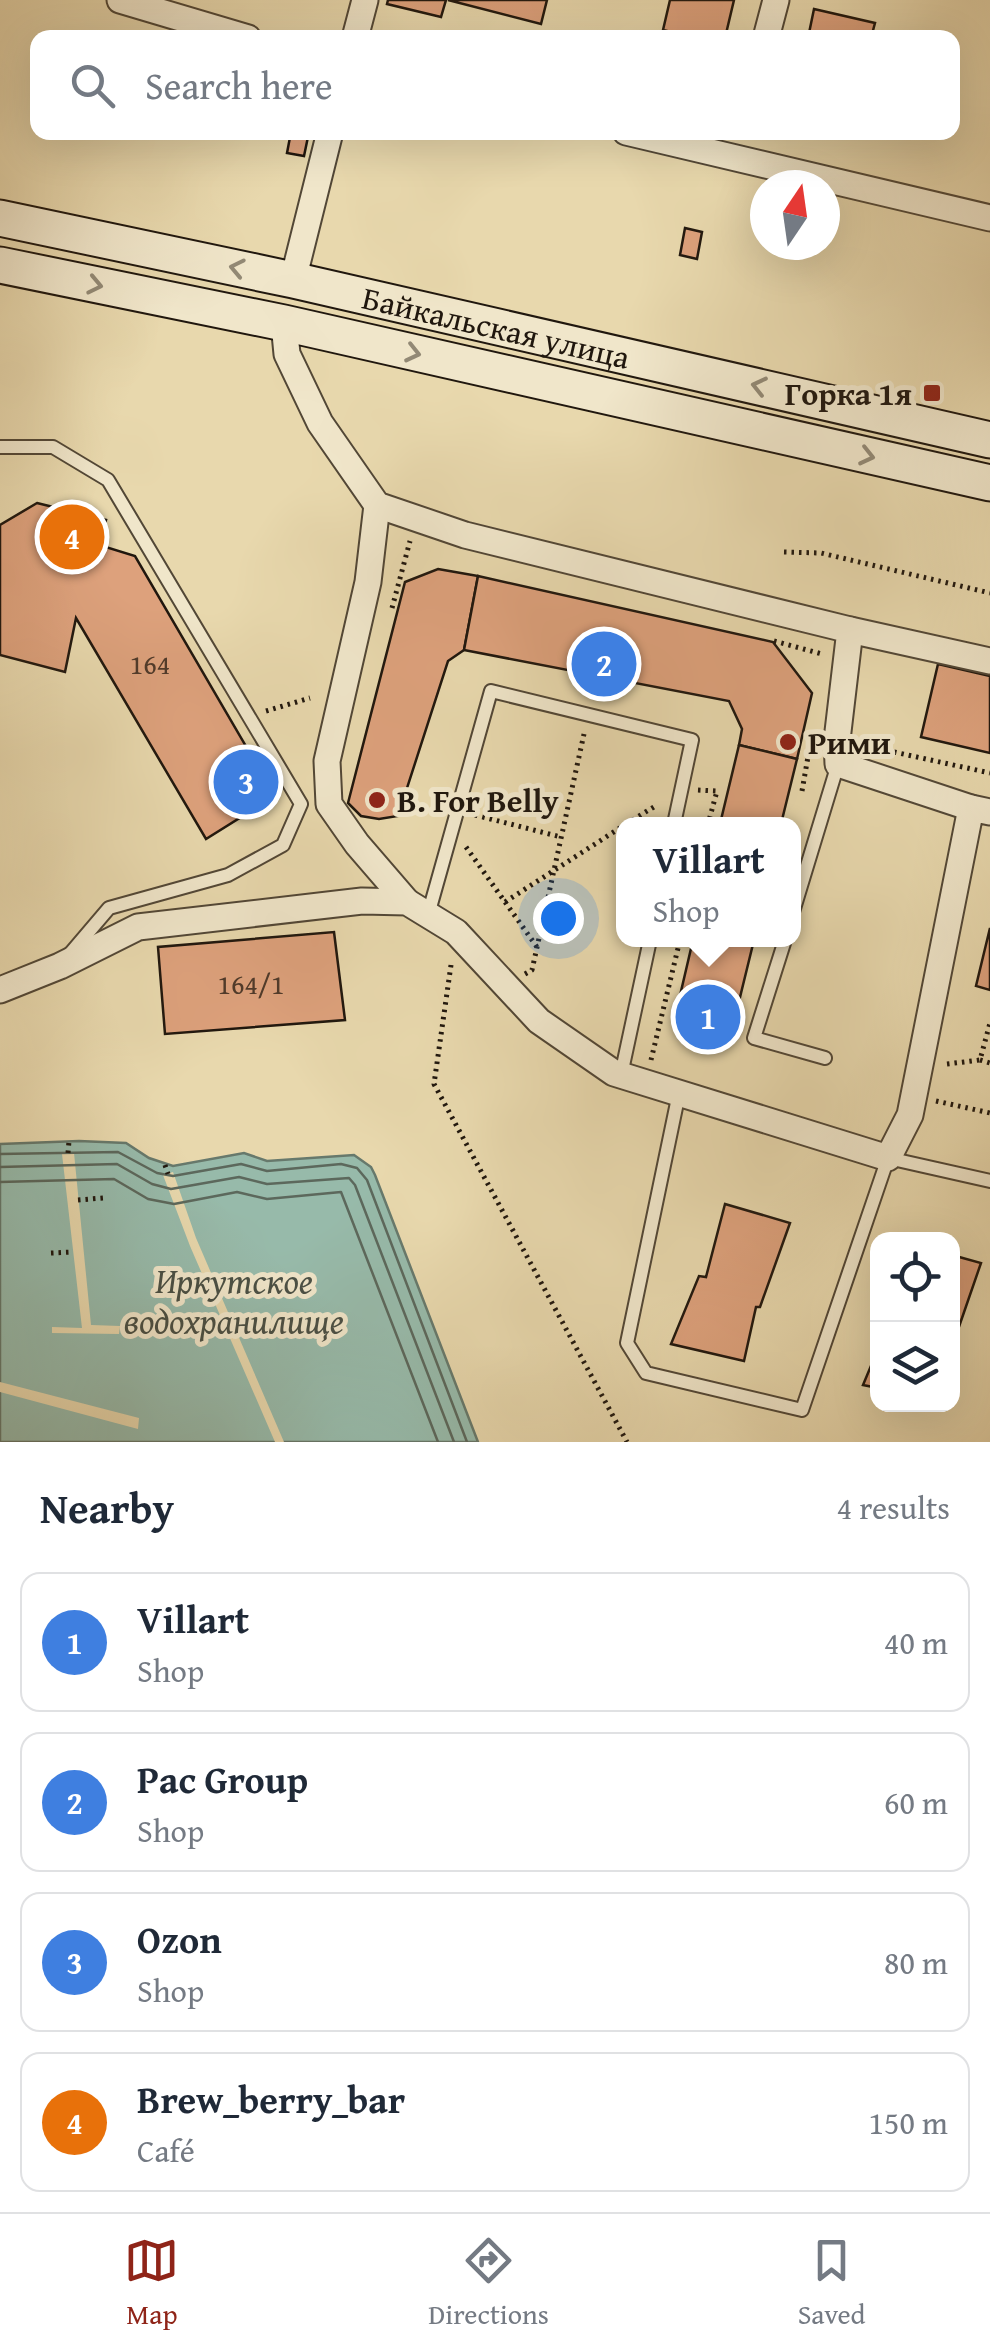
<!DOCTYPE html>
<html lang="en">
<head>
<meta charset="utf-8">
<style>
	body { margin:0; font-family:"Gentium Book Plus",serif; background:#f2f2f3; color:#1f2937 }
	.controls { position:absolute; right:30px; bottom:30px; display:grid; overflow:hidden; border-radius:20px; box-shadow:0 10px 40px #0002 }
	.controls button { width:90px; height:90px; display:grid; place-items:center; padding:0; border:0; border-bottom:2px solid #e0e1e3; background:#fff; color:#1f2937; font:50px sans-serif }
	.compass { position:absolute; left:750px; top:170px; width:90px; height:90px; border-radius:50%; background:#fff; box-shadow:0 10px 40px #0002; rotate:13deg }
	.you { position:absolute; left:558px; top:918px; width:35px; height:35px; margin:-25px; border:8px solid #fff; border-radius:50%; background:#1a73e8; box-shadow:0 0 0 15px #1a73e833 }
	.badge { display:grid; place-items:center; width:65px; height:65px; border-radius:50%; background:#8f2418; color:#fff; font-size:32px; font-weight:700 }
	.pin { position:absolute; translate:-50% -50%; border:5px solid #fff; box-shadow:0 2px 10px #0006 }
	.popup { position:absolute; left:616px; top:817px; width:185px; height:130px; box-sizing:border-box; display:grid; place-content:center; border-radius:20px; background:#fff; filter:drop-shadow(0 2px 8px #0005); font-size:32px; white-space:nowrap; color:#747a83 }
	.popup b { font-size:38px; color:#1f2937 }
	.popup::after { content:''; position:absolute; left:50%; top:100%; margin-left:-20px; border:20px solid transparent; border-top-color:#fff }
	.list { margin:0; padding:0; list-style:none }
	h2 { display:flex; justify-content:space-between; align-items:center; height:130px; margin:0; padding:0 40px; font-size:42px }
	h2 small { font-size:32px; font-weight:400; color:#747a83 }
	.list li { display:grid; grid-template-columns:65px 1fr auto; gap:30px; align-items:center; box-sizing:border-box; height:140px; margin:0 20px 20px; padding:0 20px; border:2px solid #e0e1e3; border-radius:20px }
	.list b { display:block; font-size:38px; white-space:nowrap }
	.list p { margin:0; font-size:32px; white-space:nowrap; color:#747a83 }
	.list em { font-size:32px; font-style:normal; color:#747a83 }
	.icon { flex:none; width:55px; height:55px; fill:none; stroke:currentColor; stroke-width:2; stroke-linecap:round; stroke-linejoin:round }
	.map { position:relative; flex:none; width:990px; height:1442px; overflow:hidden }
	.search { position:absolute; background:#fff; box-shadow:0 10px 40px #0002; left:30px; right:30px; top:30px; height:110px; display:flex; align-items:center; gap:25px; box-sizing:border-box; padding:0 35px; border-radius:20px; color:#747a83; font-size:38px }
	.sheet { height:770px; background:#fff }
	nav { display:flex; justify-content:space-around; align-items:center; box-sizing:border-box; height:140px; border-top:2px solid #e0e1e3; background:#fff; font-size:28px; color:#747a83 }
	nav a { display:grid; justify-items:center; gap:5px }
	nav .on { color:#8f2418 }
	.map>svg:first-child { display:block }
	.water { fill:#97baaa; stroke:#67796c; stroke-width:2.5 }
	.pier { fill:#e8d8ad }
	.lines { fill:none; stroke-linecap:round; stroke-linejoin:round }
	.shore { stroke:#5c685c; stroke-width:2.5 }
	.building { fill:#dda17c; stroke:#20170e; stroke-width:2.5 }
	.lane-casing { stroke:#524736; stroke-width:16 }
	.street-casing { stroke:#524736; stroke-width:29 }
	.secondary-casing { stroke:#20170e; stroke-width:39 }
	.path { stroke:#20170e; stroke-width:5; stroke-dasharray:2.5 5; stroke-linecap:butt }
	.lane { stroke:#f0e6ca; stroke-width:12 }
	.street { stroke:#f0e6ca; stroke-width:25 }
	.secondary { stroke:#f0e6ca; stroke-width:35 }
	.oneway { stroke:#928975 }
	.poi-dot { fill:#8f2418; stroke:#f0e6ca; stroke-width:4 }
	.labels { text-anchor:middle; dominant-baseline:central; stroke-width:10; stroke-linejoin:round; paint-order:stroke }
	.number-label { font-size:28px; fill:#4f3a2a }
	.street-label { font-size:32px; fill:#20170e; stroke:#f0e6ca }
	.poi-label { font-size:32px; font-weight:bold; fill:#20170e; stroke:#f0e6ca; text-anchor:start }
	.water-label { font-size:35px; font-style:italic; fill:#4a5045; stroke:#f0e6ca }
</style>
</head>
<body>
<div class="map">
<svg width="990" height="1442" viewBox="0 0 990 1442">
	<rect width="100%" height="100%" fill="#e8d8ad"/>
	<filter id="stains"><feTurbulence type="fractalNoise" baseFrequency=".002" numOctaves="4"/><feColorMatrix values="0 0 0 0 .2 0 0 0 0 .09 0 0 0 0 .02 0 0 0 .5 -.17"/></filter>
	<radialGradient id="worn" r=".72"><stop offset=".6" stop-color="#630" stop-opacity="0"/><stop offset="1" stop-color="#630" stop-opacity=".3"/></radialGradient>
	<!-- water -->
	<path class="water" d="M79,1141L126,1143L149,1158L173,1166L244,1153L267,1161L354,1155L371,1167L375,1175L478,1442H0V1144Z"/>
	<!-- pier -->
	<g class="pier">
		<path d="M74,1153L91,1325L120,1326L119,1334L52,1333V1327L82,1328L62,1154Z"/>
		<path d="M173,1172L196,1238L284,1442H275L190,1246L163,1175Z"/>
		<path d="M0,1382L139,1418L138,1429L0,1392Z"/>
	</g>
	<g class="lines">
		<!-- shore -->
		<g class="shore">
			<path d="M0,1154L118,1152L157,1173L173,1176L241,1164L267,1171L341,1164L357,1168L367,1180L467,1442"/>
			<path d="M0,1167L117,1164L152,1184L171,1189L239,1177L267,1184L349,1178L355,1185L454,1442"/>
			<path d="M0,1182L114,1179L148,1199L174,1204L237,1192L267,1199L341,1192L438,1442"/>
		</g>
	</g>
	<!-- building -->
	<g class="building">
		<path d="M388,0H446L441,17L387,4Z"/>
		<path d="M448,0H547L541,24Z"/>
		<path d="M670,0H734L725,38H695L663,30Z"/>
		<path d="M814,9L875,23L871,38H808Z"/>
		<path d="M291,132H309L304,156L287,153Z"/>
		<path d="M685,228L702,232L697,259L680,255Z"/>
		<path d="M37,503L106,520L99,545L135,556L275,796L206,839L76,618L65,672L0,655V525Z"/>
		<path d="M438,569L478,576L464,650L448,661L398,816L379,819L361,816L348,803L405,582Z"/>
		<path d="M478,576L773,642L812,693L797,759L739,745L742,729L729,701L464,650Z"/>
		<path d="M938,664L990,676V753L921,737Z"/>
		<path d="M739,745L797,759L781,824H720Z"/>
		<path d="M990,928V990L976,986Z"/>
		<path d="M334,932L345,1020L165,1034L158,947Z"/>
		<path d="M693,940H754L731,1034L724,1042H700L681,1033L675,1017Z"/>
		<path d="M725,1204L790,1223L760,1307H756L744,1361L671,1344L699,1276L706,1277Z"/>
		<path d="M952,1255L981,1263L952,1347Z"/>
		<path d="M878,1349V1388L863,1385Z"/>
	</g>
	<g class="lines">
		<!-- lane casing -->
		<g class="lane-casing">
			<g id="lane">
				<path d="M0,447H53L108,480L301,804L283,845L228,875L109,908L69,955"/>
				<path d="M793,912L838,764"/>
				<path d="M428,915L491,691L692,740L674,824"/>
				<path d="M785,940L754,1038L825,1058"/>
				<path d="M621,1075L650,940"/>
				<path d="M679,1093L627,1343L646,1373L802,1410L888,1158L990,1181"/>
			</g>
		</g>
		<!-- street casing -->
		<g class="street-casing">
			<g id="street">
				<path d="M120,0L248,38"/>
				<path d="M355,38L365,0"/>
				<path d="M766,38L776,0"/>
				<path d="M626,132L990,218"/>
				<path d="M293,280L330,132"/>
				<path d="M284,323L287,354L320,423L377,505L465,535L850,630L837,740L838,764L971,808"/>
				<path d="M377,505L368,582L327,761L329,804L357,844L407,902"/>
				<path d="M850,630L990,661"/>
				<path d="M0,990L60,966L138,927L362,901L407,902L456,932L539,1021L614,1073L888,1158L910,1115L971,808L990,812"/>
			</g>
		</g>
		<!-- secondary casing -->
		<g class="secondary-casing">
			<g id="secondary">
				<path id="s1" d="M0,218L293,280L990,440"/>
				<path d="M0,265L284,323L990,483"/>
			</g>
		</g>
		<!-- path -->
		<g class="path">
			<path d="M784,552L821,553L990,593"/>
			<path d="M392,608L410,541"/>
			<path d="M774,641L822,654"/>
			<path d="M266,711L310,698"/>
			<path d="M894,752L990,773"/>
			<path d="M698,790L717,791L708,824"/>
			<path d="M802,791L809,751"/>
			<path d="M475,815L561,837"/>
			<path d="M626,824L657,805"/>
			<path d="M466,847L537,947"/>
			<path d="M505,902L623,826"/>
			<path d="M451,965L434,1084L627,1442"/>
			<path d="M525,974L532,970L584,734"/>
			<path d="M651,1060L680,940"/>
			<path d="M980,1060L990,1063"/>
			<path d="M947,1064L980,1060L990,1023"/>
			<path d="M936,1101L990,1113"/>
			<path d="M68,1153L69,1141"/>
			<path d="M165,1165L168,1174"/>
			<path d="M78,1200L103,1198"/>
			<path d="M51,1253L73,1252"/>
		</g>
		<!-- lane -->
		<use href="#lane" class="lane"/>
		<!-- street -->
		<use href="#street" class="street"/>
		<!-- secondary -->
		<use href="#secondary" class="secondary"/>
	</g>
	<!-- one-way arrows -->
	<defs><path id="oneway-chevron" d="M-2-3.5L2.5 0L-2 3.5" fill="none" stroke-width="1.6" stroke-linecap="round" stroke-linejoin="round" transform="scale(2.5)"/></defs>
	<g class="oneway">
		<use href="#oneway-chevron" transform="translate(237 268) rotate(-168)"/>
		<use href="#oneway-chevron" transform="translate(95 285) rotate(12)"/>
		<use href="#oneway-chevron" transform="translate(413 353) rotate(13)"/>
		<use href="#oneway-chevron" transform="translate(759 386) rotate(-167)"/>
		<use href="#oneway-chevron" transform="translate(867 456) rotate(13)"/>
	</g>
	<!-- markers -->
	<g class="poi-dot">
		<rect x="922" y="383" width="20" height="20" rx="5"/>
		<circle cx="788" cy="742" r="10"/>
		<circle cx="377" cy="800" r="10"/>
	</g>
	<g class="labels">
		<!-- number labels -->
		<g class="number-label">
			<text x="150" y="663">164</text>
			<text x="251" y="983">164/1</text>
		</g>
		<!-- street labels -->
		<g class="street-label">
			<text stroke="none"><textPath href="#s1" startOffset="508">Байкальская улица</textPath></text>
		</g>
		<!-- poi labels -->
		<g class="poi-label">
			<text x="912" y="393" text-anchor="end">Горка 1я</text>
			<text x="808" y="742">Рими</text>
			<text x="397" y="800">B. For Belly</text>
		</g>
		<!-- water labels -->
		<g class="water-label">
			<text x="234" y="1280">Иркутское<tspan x="234" dy="40">водохранилище</tspan></text>
		</g>
	</g>
	<rect width="100%" height="100%" filter="url(#stains)"/>
	<rect width="100%" height="100%" fill="url(#worn)"/>
</svg>
<div class="controls">
<button><svg class="icon" aria-label="locate" viewBox="0 0 24 24"><circle cx="12" cy="12" r="6"/><path d="M12 2v4M12 18v4M2 12h4M18 12h4"/></svg></button>
<button><svg class="icon" aria-label="layers" viewBox="0 0 24 24"><path d="M12 4l9 5-9 5-9-5zM3 14l9 5 9-5"/></svg></button>
</div>
<svg class="compass" viewBox="-18 -18 36 36"><path d="M0-13l5 13h-10z" fill="#e53935"/><path d="M0 13l5-13h-10z" fill="#747a83"/></svg>
<div class="you"></div>
<div class="pin badge" style="left:708px;top:1017px;background:#3f7fe0">1</div>
<div class="popup"><b>Villart</b>Shop</div>
<div class="pin badge" style="left:604px;top:664px;background:#3f7fe0">2</div>
<div class="pin badge" style="left:246px;top:782px;background:#3f7fe0">3</div>
<div class="pin badge" style="left:72px;top:537px;background:#e8710a">4</div>
<div class="search"><svg class="icon" aria-label="search" viewBox="0 0 24 24"><circle cx="10" cy="10" r="6"/><path d="M15 15l6 6"/></svg>Search here</div>
</div>
<section class="sheet">
<h2>Nearby<small>4 results</small></h2>
<ul class="list">
<li><span class="badge" style="background:#3f7fe0">1</span><div><b>Villart</b><p>Shop</p></div><em>40 m</em></li>
<li><span class="badge" style="background:#3f7fe0">2</span><div><b>Pac Group</b><p>Shop</p></div><em>60 m</em></li>
<li><span class="badge" style="background:#3f7fe0">3</span><div><b>Ozon</b><p>Shop</p></div><em>80 m</em></li>
<li><span class="badge" style="background:#e8710a">4</span><div><b>Brew_berry_bar</b><p>Café</p></div><em>150 m</em></li>
</ul>
</section>
<nav>
<a class="on"><svg class="icon" aria-label="map" viewBox="0 0 24 24"><path d="M3 6l6-2 6 2 6-2v14l-6 2-6-2-6 2zM9 4v14M15 6v14"/></svg>Map</a>
<a><svg class="icon" aria-label="directions" viewBox="0 0 24 24"><path d="M12 3l9 9-9 9-9-9zM9 14v-3h6M13 9l2 2-2 2"/></svg>Directions</a>
<a><svg class="icon" aria-label="saved" viewBox="0 0 24 24"><path d="M7 4h10v16l-5-4-5 4z"/></svg>Saved</a>
</nav>
</body>
</html>
